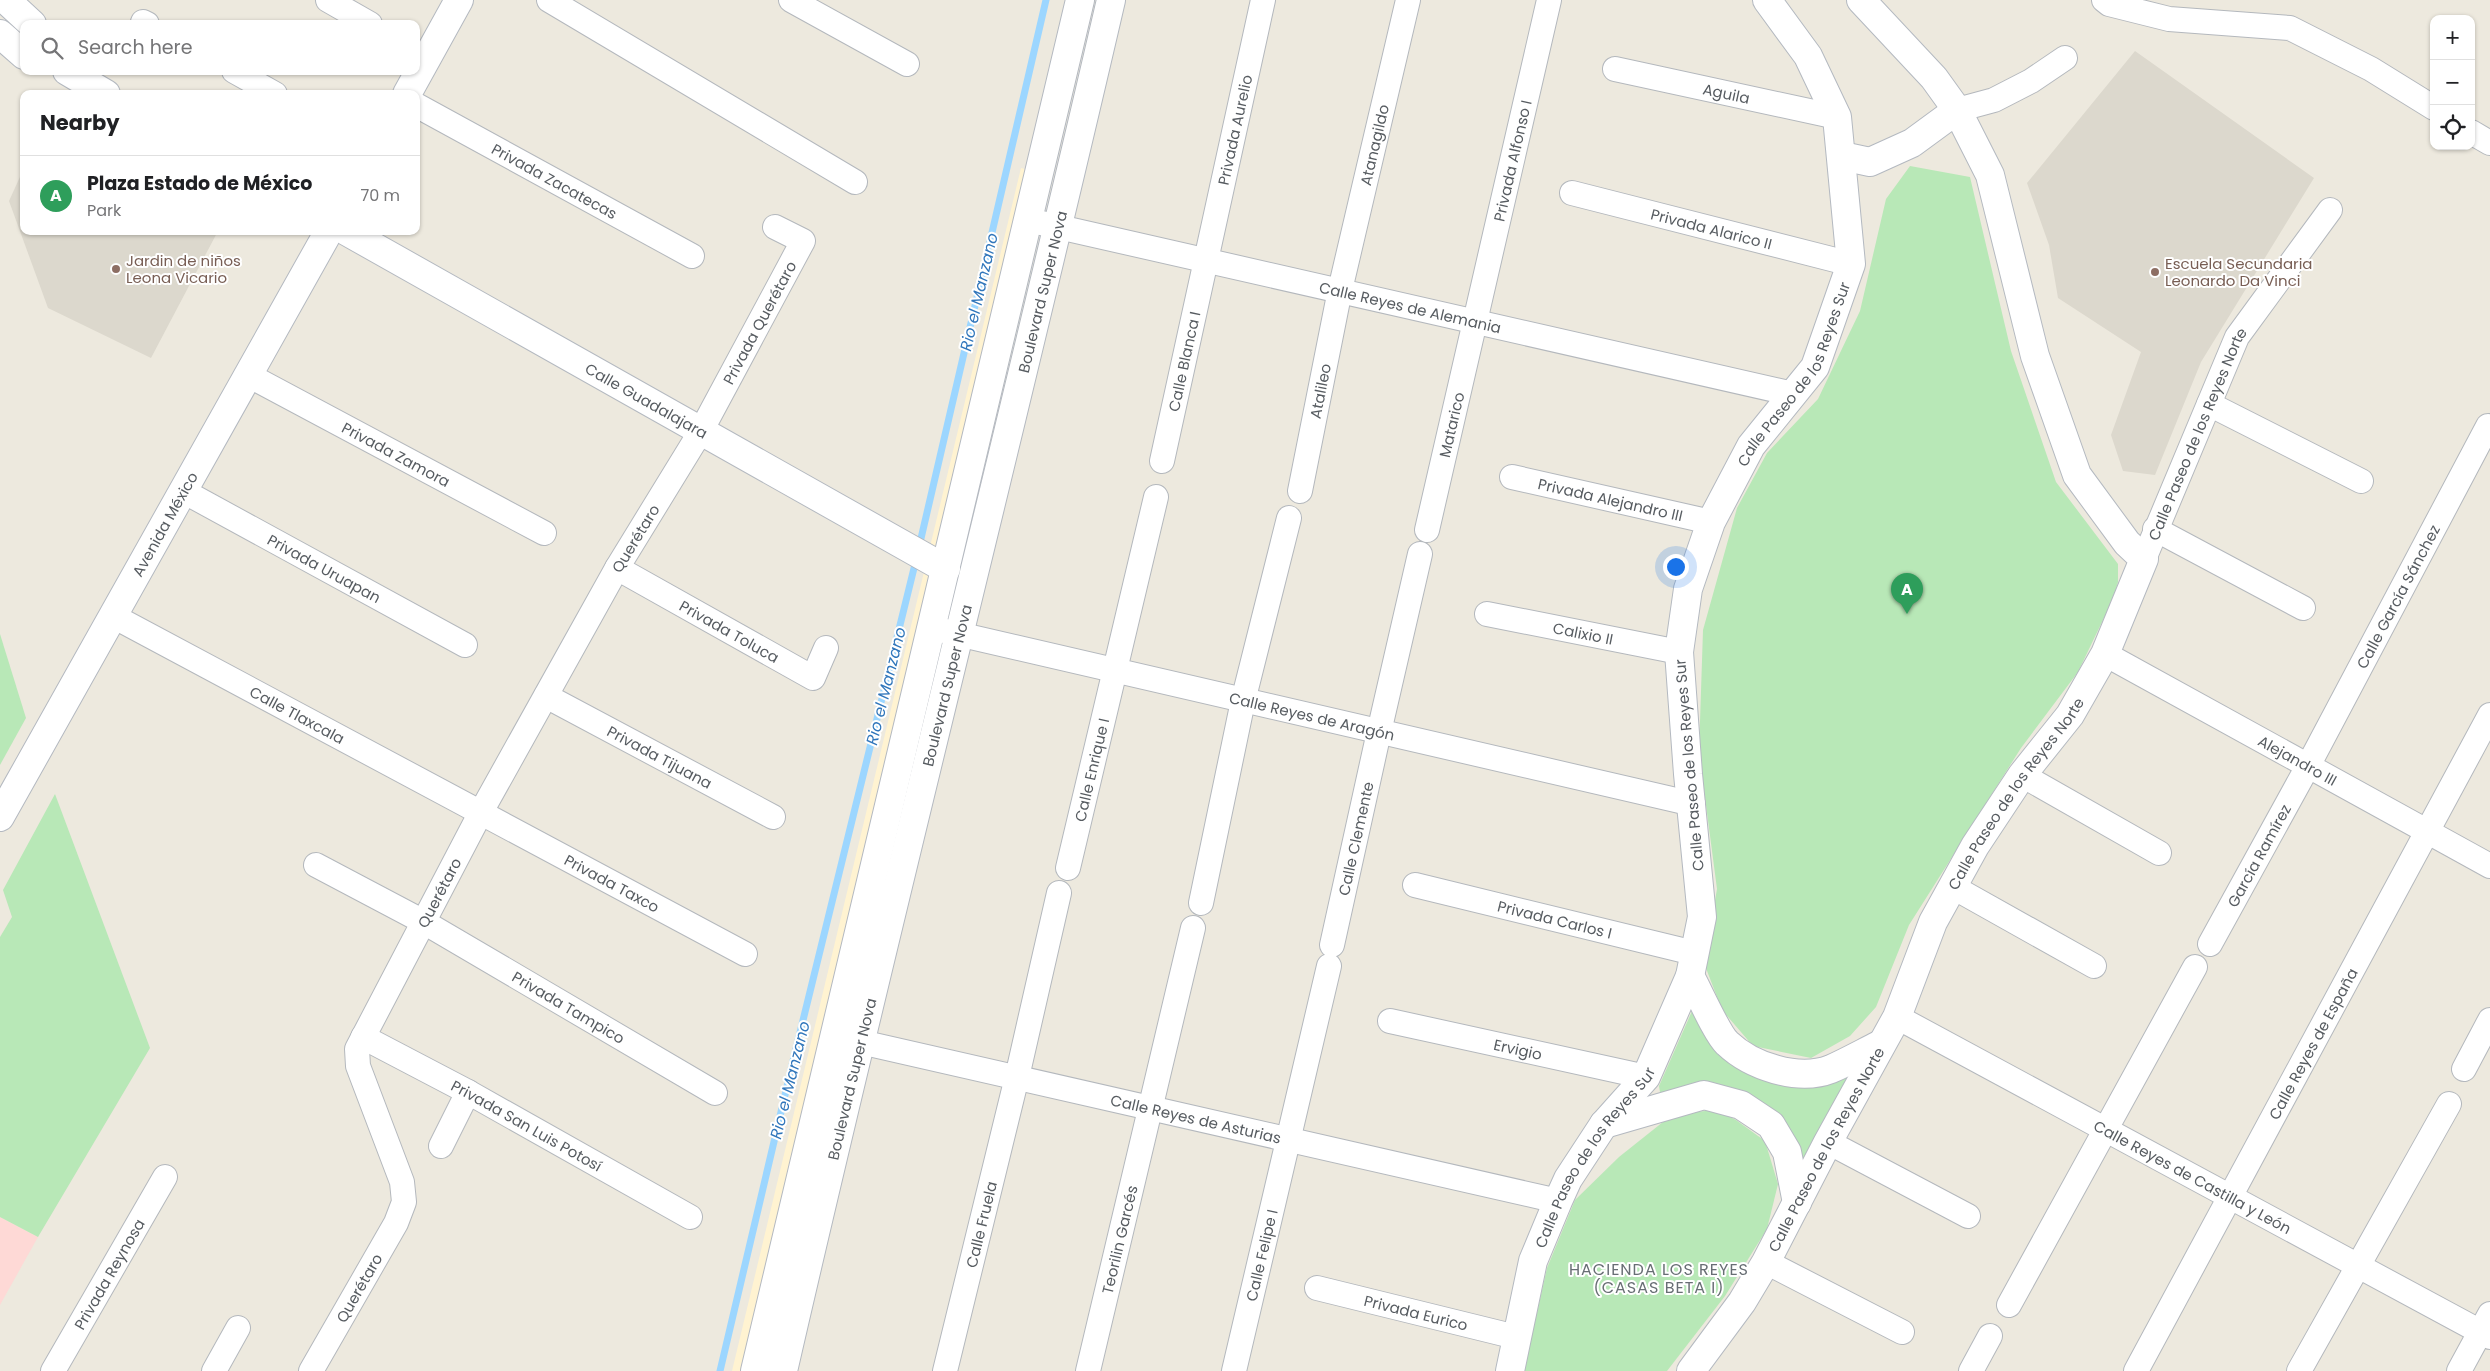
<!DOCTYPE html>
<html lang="en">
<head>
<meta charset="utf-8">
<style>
	body { margin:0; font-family:Poppins,sans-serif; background:#f6f6f6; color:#202124 }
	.controls { position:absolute; right:15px; top:15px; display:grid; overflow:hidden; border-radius:10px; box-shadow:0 1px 4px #0004 }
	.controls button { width:45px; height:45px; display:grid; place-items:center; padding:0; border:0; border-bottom:1px solid #e0e0e0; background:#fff; color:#202124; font:25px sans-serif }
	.you { position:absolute; left:1675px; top:566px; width:18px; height:18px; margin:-12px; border:4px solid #fff; border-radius:50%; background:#1a73e8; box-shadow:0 0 0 8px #1a73e833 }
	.badge { display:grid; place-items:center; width:32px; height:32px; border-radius:50%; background:#0b8043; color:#fff; font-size:16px; font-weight:700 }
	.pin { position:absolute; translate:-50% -41px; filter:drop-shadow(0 1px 2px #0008) }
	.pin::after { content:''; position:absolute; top:26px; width:18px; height:15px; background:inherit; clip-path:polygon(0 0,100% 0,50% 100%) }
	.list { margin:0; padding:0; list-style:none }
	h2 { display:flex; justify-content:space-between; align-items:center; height:65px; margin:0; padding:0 20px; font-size:21px }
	h2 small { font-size:16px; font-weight:400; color:#757577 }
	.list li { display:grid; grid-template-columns:32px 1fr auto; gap:15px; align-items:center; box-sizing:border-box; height:80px; padding:0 20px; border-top:1px solid #e0e0e0 }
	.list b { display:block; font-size:19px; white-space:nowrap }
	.list p { margin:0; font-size:16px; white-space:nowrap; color:#757577 }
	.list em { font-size:16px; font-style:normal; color:#757577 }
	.icon { flex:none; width:28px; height:28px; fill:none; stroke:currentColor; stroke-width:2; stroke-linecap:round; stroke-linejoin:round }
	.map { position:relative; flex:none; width:2490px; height:1371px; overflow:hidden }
	.search { position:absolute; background:#fff; box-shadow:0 1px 4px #0004; left:20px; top:20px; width:400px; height:55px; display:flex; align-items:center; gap:12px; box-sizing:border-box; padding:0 18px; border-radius:10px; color:#757577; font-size:19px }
	.panel { position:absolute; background:#fff; box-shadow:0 1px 4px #0004; left:20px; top:90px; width:400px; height:145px; border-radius:10px }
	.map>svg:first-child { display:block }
	.commercial { fill:#fff3d1 }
	.education { fill:#dcd8cd }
	.medical { fill:#fed9d6 }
	.green { fill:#b8e8b7 }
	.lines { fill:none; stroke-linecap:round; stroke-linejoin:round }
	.stream { stroke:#9cd6ff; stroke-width:7 }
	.street-casing { stroke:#b4b8bd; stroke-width:26 }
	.secondary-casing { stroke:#b4b9c0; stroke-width:30 }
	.street { stroke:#fff; stroke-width:24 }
	.secondary { stroke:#fff; stroke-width:28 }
	.education-dot { fill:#8d6e63; stroke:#fff; stroke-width:2 }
	.labels { text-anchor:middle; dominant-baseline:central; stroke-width:4; stroke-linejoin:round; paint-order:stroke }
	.street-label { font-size:15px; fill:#575c61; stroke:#fff }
	.education-label { font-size:15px; fill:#785e54; stroke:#fff; text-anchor:start }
	.water-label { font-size:16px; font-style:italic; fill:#3076bb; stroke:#fff }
	.neighbourhood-label { font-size:16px; letter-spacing:1px; fill:#686e74; stroke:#fff }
</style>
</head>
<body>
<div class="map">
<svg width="2490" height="1371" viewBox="0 0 2490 1371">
	<rect width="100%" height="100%" fill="#ede9de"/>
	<!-- commercial -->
	<path class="commercial" d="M1021,168L1050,175L763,1371H732Z"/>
	<!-- education -->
	<g class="education">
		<path d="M2135,51L2314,178L2201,362L2155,475L2123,471L2111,435L2141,352L2058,298L2049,245L2027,183Z"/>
		<path d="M24,168V231H218L151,358L48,308L9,201Z"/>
	</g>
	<!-- medical -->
	<path class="medical" d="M0,1217L38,1237L0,1305Z"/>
	<!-- green -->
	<g class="green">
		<path d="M1910,166L1970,177L2011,351L2056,482L2118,564V582L2114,597L2078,672L2021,748L1909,925L1876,1007L1850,1036L1811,1058L1753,1046L1722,1010L1704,963L1717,889L1699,752L1703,630L1737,508L1767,453L1818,399L1860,311L1886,199Z"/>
		<path d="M0,634L26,718L0,765Z"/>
		<path d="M55,794L150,1048L38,1237L0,1217V937L12,917L3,890Z"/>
		<path d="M1692,1011L1696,1013L1709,1040L1840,1078H1852L1806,1163H1801L1779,1120L1660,1092L1659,1086Z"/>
		<path d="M1716,1110L1736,1120L1765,1141L1778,1184L1767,1229L1725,1296L1667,1371H1524L1547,1268L1575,1200L1619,1157L1673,1114Z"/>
	</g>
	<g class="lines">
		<!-- stream -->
		<g class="stream">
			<path d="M919,547L1046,0"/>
			<path d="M720,1371L793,1061L916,560"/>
		</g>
		<!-- street casing -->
		<g class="street-casing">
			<g id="street">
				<path d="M328,0L370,24"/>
				<path d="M549,0L855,182"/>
				<path d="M791,0L907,64"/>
				<path d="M2104,0L2109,4L2169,19L2290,28L2371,69L2434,108"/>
				<path d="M143,22L147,24"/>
				<path id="s1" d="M1615,69L1837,117"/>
				<path d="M234,71L275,94"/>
				<path id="s2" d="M416,105L692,256"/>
				<path d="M1957,110L1994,100L2031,81L2065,58"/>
				<path d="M2471,132L2490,143"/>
				<path id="s3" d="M1572,193L1851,264"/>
				<path id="s4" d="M1028,220L1793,394"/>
				<path id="s5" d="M248,375L544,533"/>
				<path d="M2209,404L2361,481"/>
				<path id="s6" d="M1162,461L1263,0"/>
				<path id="s7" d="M1512,477L1711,522"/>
				<path id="s8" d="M183,491L465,645"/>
				<path id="s9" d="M1300,491L1340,290L1408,0"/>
				<path d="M2155,529L2303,608"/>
				<path id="s10" d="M1427,530L1549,0"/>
				<path id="s11" d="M2144,559L2237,337L2330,210"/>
				<path id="s12" d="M617,568L813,678L826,648"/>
				<path id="s13" d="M1487,614L1679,652"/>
				<path id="s14" d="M113,616L745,954"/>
				<path id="s15" d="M932,628L1693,804"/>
				<path id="s16" d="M2105,654L2490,866"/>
				<path id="s17" d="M546,696L773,817"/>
				<path d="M2022,775L2159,853"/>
				<path id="s18" d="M316,865L422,921L715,1093"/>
				<path id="s19" d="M1068,868L1156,497"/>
				<path id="s20" d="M1415,885L1694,953"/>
				<path d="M1953,887L2094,966"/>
				<path d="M1201,903L1243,701L1289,518"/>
				<path id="s21" d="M2210,944L2308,766L2488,426"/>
				<path id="s22" d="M1332,945L1379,732L1420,554"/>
				<path id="s23" d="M1897,1017L2490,1337"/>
				<path id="s24" d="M1390,1021L1646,1077"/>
				<path id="s25" d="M363,1037L468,1092L690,1217"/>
				<path id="s26" d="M843,1038L1558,1201"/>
				<path d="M2464,1069L2490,1020"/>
				<path d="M1828,1142L1968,1216"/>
				<path d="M441,1146L468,1092"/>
				<path d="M1766,1262L1902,1332"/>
				<path id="s27" d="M1317,1288L1516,1337"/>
				<path d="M2009,1305L2195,967"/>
				<path id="s28" d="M53,1371L165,1177"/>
				<path d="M214,1371L238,1328"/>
				<path id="s29" d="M311,1371L396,1223L404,1202L402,1182L358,1066L357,1049L481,812L617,568L701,431L803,241L775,227"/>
				<path id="s30" d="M945,1371L1017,1077L1059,893"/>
				<path id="s31" d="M1088,1371L1193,928"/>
				<path id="s32" d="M1234,1371L1329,966"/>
				<path d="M1971,1371L1990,1336"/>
				<path id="s33" d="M2136,1371L2490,715"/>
				<path d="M2299,1371L2449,1104"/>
				<path d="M2459,1371L2490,1314"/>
			</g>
		</g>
		<!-- secondary casing -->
		<g class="secondary-casing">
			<g id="secondary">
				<path d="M6,0L32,24"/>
				<path d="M0,34L24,55"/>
				<path d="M67,71L106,94"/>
				<path d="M407,94L459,0"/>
				<path d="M1842,156L1870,162L1912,143L1957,110"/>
				<path id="s34" d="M346,231L946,569"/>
				<path id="s35" d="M0,817L329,231"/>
				<path d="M1690,976C1698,990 1717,1034 1727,1043C1751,1066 1798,1082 1831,1069C1847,1062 1863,1053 1879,1045"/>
				<path d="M1604,1124L1704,1095L1741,1105L1771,1125L1787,1152L1797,1203"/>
				<path d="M755,1371L1080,0"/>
				<path id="s36" d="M783,1371C888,913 1005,458 1111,0"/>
				<path id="s37" d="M1510,1371L1533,1261L1558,1201L1568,1179L1604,1124L1646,1077L1690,976L1702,917L1688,774L1679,652L1688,589L1711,522L1751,446L1815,367L1851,264L1837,117L1808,56L1767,0"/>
				<path id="s38" d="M1691,1371L1742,1302L1766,1262L1828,1142L1897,1017L1933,922L1975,846L2022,775L2070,715L2105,654L2144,559L2127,543L2077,475L2035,356L1990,175L1957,110L1934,78L1861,0"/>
			</g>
		</g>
		<!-- street -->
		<use href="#street" class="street"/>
		<!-- secondary -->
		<use href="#secondary" class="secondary"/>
	</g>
	<!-- markers -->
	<g class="education-dot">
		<circle cx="116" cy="269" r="5"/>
		<circle cx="2155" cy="272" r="5"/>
	</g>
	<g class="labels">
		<!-- street labels -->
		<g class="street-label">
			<text stroke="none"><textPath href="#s1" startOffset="114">Aguila</textPath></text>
			<text stroke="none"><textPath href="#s6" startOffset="339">Privada Aurelio</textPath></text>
			<text stroke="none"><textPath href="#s9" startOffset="354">Atanagildo</textPath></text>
			<text stroke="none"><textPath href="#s10" startOffset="379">Privada Alfonso I</textPath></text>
			<text stroke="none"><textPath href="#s2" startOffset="158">Privada Zacatecas</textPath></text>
			<text stroke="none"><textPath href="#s3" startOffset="144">Privada Alarico II</textPath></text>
			<text stroke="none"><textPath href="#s36" startOffset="1110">Boulevard Super Nova</textPath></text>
			<text stroke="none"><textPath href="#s4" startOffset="392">Calle Reyes de Alemania</textPath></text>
			<text stroke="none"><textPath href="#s29" startOffset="1185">Privada Querétaro</textPath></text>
			<text stroke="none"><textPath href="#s6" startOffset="102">Calle Blanca I</textPath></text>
			<text stroke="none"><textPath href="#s37" startOffset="1072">Calle Paseo de los Reyes Sur</textPath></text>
			<text stroke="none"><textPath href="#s9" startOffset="102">Atalileo</textPath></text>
			<text stroke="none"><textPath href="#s34" startOffset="345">Calle Guadalajara</textPath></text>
			<text stroke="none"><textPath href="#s10" startOffset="108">Matarico</textPath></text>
			<text stroke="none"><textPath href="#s11" startOffset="136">Calle Paseo de los Reyes Norte</textPath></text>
			<text stroke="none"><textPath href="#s5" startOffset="168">Privada Zamora</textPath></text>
			<text stroke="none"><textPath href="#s7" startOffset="101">Privada Alejandro III</textPath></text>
			<text stroke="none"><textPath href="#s35" startOffset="336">Avenida México</textPath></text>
			<text stroke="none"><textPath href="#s29" startOffset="936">Querétaro</textPath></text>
			<text stroke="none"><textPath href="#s8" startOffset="161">Privada Uruapan</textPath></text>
			<text stroke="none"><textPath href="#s21" startOffset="395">Calle García Sánchez</textPath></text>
			<text stroke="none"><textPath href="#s12" startOffset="129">Privada Toluca</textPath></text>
			<text stroke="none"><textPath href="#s13" startOffset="98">Calixio II</textPath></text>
			<text stroke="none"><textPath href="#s36" startOffset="705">Boulevard Super Nova</textPath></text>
			<text stroke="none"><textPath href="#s14" startOffset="209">Calle Tlaxcala</textPath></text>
			<text stroke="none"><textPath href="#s15" startOffset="390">Calle Reyes de Aragón</textPath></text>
			<text stroke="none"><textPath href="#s17" startOffset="129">Privada Tijuana</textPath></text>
			<text stroke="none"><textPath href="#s16" startOffset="220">Alejandro III</textPath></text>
			<text transform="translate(1689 765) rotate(-95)">Calle Paseo de los Reyes Sur</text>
			<text stroke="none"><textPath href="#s19" startOffset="101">Calle Enrique I</textPath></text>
			<text stroke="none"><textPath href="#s38" startOffset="665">Calle Paseo de los Reyes Norte</textPath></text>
			<text stroke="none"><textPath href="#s22" startOffset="109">Calle Clemente</textPath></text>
			<text stroke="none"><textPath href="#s21" startOffset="101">García Ramírez</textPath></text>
			<text stroke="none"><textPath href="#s14" startOffset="566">Privada Taxco</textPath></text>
			<text stroke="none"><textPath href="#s29" startOffset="531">Querétaro</textPath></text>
			<text stroke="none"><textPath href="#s20" startOffset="144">Privada Carlos I</textPath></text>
			<text stroke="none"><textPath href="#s18" startOffset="290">Privada Tampico</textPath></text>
			<text stroke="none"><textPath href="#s33" startOffset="372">Calle Reyes de España</textPath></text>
			<text stroke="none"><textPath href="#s24" startOffset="131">Ervigio</textPath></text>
			<text stroke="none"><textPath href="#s36" startOffset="300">Boulevard Super Nova</textPath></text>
			<text stroke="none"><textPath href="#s26" startOffset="362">Calle Reyes de Asturias</textPath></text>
			<text stroke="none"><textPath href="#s25" startOffset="186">Privada San Luis Potosí</textPath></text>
			<text stroke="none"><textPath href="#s38" startOffset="260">Calle Paseo de los Reyes Norte</textPath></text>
			<text stroke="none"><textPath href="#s37" startOffset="234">Calle Paseo de los Reyes Sur</textPath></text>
			<text stroke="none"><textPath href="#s23" startOffset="336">Calle Reyes de Castilla y León</textPath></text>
			<text stroke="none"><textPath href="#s30" startOffset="151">Calle Fruela</textPath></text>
			<text stroke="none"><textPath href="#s31" startOffset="135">Teorilin Garcés</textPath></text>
			<text stroke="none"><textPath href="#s32" startOffset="119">Calle Felipe I</textPath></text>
			<text stroke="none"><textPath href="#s28" startOffset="112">Privada Reynosa</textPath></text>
			<text stroke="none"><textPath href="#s29" startOffset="96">Querétaro</textPath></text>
			<text stroke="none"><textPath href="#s27" startOffset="102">Privada Eurico</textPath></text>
		</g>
		<!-- education labels -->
		<g class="education-label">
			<text x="126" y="260">Jardin de niños<tspan x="126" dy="17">Leona Vicario</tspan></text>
			<text x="2165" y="263">Escuela Secundaria<tspan x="2165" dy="17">Leonardo Da Vinci</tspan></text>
		</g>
		<!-- water labels -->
		<g class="water-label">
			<text transform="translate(979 292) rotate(-77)">Rio el Manzano</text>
			<text transform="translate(886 686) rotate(-76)">Rio el Manzano</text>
			<text transform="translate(790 1080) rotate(-76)">Rio el Manzano</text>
		</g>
		<!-- neighbourhood labels -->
		<g class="neighbourhood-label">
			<text x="1659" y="1269">HACIENDA LOS REYES<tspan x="1659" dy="18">(CASAS BETA I)</tspan></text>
		</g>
	</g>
</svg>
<div class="controls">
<button>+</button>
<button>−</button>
<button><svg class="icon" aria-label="locate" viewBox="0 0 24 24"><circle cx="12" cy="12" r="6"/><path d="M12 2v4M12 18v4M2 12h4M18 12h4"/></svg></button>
</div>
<div class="you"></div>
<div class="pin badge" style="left:1907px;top:614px;background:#2e9e5b">A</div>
<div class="search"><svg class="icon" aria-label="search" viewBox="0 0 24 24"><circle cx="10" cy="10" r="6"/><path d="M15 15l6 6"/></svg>Search here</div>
<section class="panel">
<h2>Nearby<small></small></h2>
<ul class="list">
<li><span class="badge" style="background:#2e9e5b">A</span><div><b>Plaza Estado de México</b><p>Park</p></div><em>70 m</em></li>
</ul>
</section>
</div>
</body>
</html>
